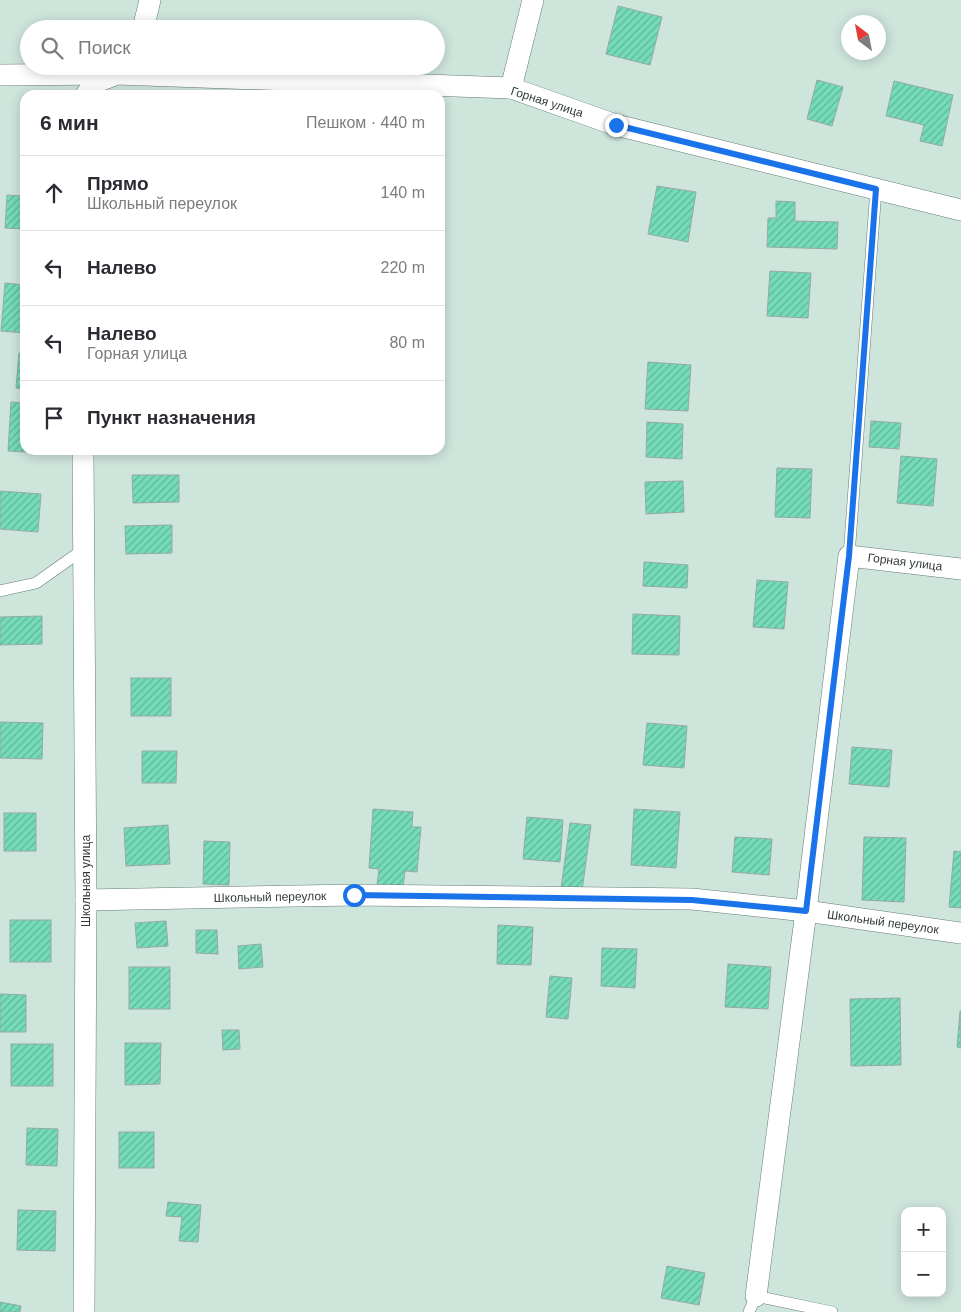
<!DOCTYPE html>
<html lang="ru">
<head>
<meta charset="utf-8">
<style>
	body { margin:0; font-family:Helvetica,sans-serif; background:#f7f7f7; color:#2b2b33 }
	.controls { position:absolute; right:15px; bottom:15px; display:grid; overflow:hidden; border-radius:10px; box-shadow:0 2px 12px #0003 }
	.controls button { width:45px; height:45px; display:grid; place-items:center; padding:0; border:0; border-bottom:1px solid #e1e1e2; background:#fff; color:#2b2b33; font:25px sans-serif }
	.compass { position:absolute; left:841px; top:15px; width:45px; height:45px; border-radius:50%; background:#fff; box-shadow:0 2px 12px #0003; rotate:328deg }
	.stop { position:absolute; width:15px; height:15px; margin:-11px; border:4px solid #1a73e8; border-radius:50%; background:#fff }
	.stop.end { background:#1a73e8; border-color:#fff; box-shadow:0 1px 5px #0008 }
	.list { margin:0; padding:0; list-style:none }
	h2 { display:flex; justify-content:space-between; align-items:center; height:65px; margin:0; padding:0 20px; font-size:21px }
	h2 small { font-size:16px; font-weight:400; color:#7c7c81 }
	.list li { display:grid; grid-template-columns:32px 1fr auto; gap:15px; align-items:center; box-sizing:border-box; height:75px; padding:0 20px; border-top:1px solid #e1e1e2 }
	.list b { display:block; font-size:19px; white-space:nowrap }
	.list p { margin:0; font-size:16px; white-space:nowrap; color:#7c7c81 }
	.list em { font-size:16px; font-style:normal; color:#7c7c81 }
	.icon { flex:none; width:28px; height:28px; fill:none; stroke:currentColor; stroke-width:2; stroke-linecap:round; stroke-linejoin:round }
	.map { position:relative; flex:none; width:961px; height:1312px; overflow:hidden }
	.search { position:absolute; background:#fff; box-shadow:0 2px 12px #0003; left:20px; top:20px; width:425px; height:55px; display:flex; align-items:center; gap:12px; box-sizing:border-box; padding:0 18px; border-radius:28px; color:#7c7c81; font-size:19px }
	.panel { position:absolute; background:#fff; box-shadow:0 2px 12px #0003; left:20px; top:90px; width:425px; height:365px; border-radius:15px }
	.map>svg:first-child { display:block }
	.building { fill:url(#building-hatch); stroke:#95aaa2 }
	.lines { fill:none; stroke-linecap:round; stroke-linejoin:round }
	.service-casing { stroke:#677c74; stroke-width:12 }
	.minor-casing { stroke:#677c74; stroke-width:22 }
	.service { stroke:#fff; stroke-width:11 }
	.minor { stroke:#fff; stroke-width:21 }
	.route { stroke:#1a73e8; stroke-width:6 }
	.labels { text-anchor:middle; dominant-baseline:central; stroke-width:4; stroke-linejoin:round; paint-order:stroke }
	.street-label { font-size:12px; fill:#333c39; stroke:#fff }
</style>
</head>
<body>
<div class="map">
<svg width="961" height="1312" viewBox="0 0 961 1312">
	<defs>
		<pattern id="building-hatch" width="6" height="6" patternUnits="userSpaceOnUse" patternTransform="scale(1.25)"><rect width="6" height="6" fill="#75dcba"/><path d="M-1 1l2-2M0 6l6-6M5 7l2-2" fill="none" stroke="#61b498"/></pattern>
	</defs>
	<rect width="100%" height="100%" fill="#cee5dc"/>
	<!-- building -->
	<g class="building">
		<path d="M618,6L662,17L650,65L606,54Z"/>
		<path d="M817,80L843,87L832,126L807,119Z"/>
		<path d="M894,81L953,95L942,146L920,141L924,125L886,116Z"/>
		<path d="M657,186L696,192L688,242L648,234Z"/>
		<path d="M7,195L25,196V229L5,228Z"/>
		<path d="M776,201L795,202V221L838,222L837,249L767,247L768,218H776Z"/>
		<path d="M770,271L811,273L808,318L767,316Z"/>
		<path d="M5,283L25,285V333L1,331Z"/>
		<path d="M19,353L25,354V389L16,388Z"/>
		<path d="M648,362L691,365L688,411L645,409Z"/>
		<path d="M11,402L25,403V450H43V453L8,451Z"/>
		<path d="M871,421L901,423L899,449L869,447Z"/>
		<path d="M647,422L683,424L682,459L646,457Z"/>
		<path d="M901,456L937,459L933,506L897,503Z"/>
		<path d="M777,468L812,469L810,518L775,517Z"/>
		<path d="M132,475H179V502L133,503Z"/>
		<path d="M683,481L684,512L646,514L645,482Z"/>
		<path d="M0,491L41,494L38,532L0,529Z"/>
		<path d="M172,525V553L126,554L125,526Z"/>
		<path d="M644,562L688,565L687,588L643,586Z"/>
		<path d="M757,580L788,582L784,629L753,627Z"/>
		<path d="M633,614L680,616L679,655L632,654Z"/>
		<path d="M42,616V644L0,645V617Z"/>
		<rect x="131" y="678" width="40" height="38"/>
		<path d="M0,722L43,723L42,759L0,758Z"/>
		<path d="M647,723L687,726L684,768L643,765Z"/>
		<path d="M852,747L892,750L889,787L849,784Z"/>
		<path d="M142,751H177L176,783H142Z"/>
		<path d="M373,809L413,812L412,827H421L417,872L405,871L403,887L377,885L379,869L369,868Z"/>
		<path d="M634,809L680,812L676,868L631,865Z"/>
		<rect x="4" y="813" width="32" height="38"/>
		<path d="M527,817L563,820L560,862L523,859Z"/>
		<path d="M570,823L591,825L582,891L561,888Z"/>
		<path d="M168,825L170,864L126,866L124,828Z"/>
		<path d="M735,837L772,839L769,875L732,872Z"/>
		<path d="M864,837L906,838L904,902L862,900Z"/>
		<path d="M204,841L230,842L229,885L203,884Z"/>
		<path d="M954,851L961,852V908L949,907Z"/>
		<rect x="10" y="920" width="41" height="42"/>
		<path d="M166,921L168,946L137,948L135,923Z"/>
		<path d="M498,925L533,927L531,965L497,964Z"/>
		<path d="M196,930H217L218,954L196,953Z"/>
		<path d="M261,944L263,967L239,969L238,946Z"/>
		<path d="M602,948L637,949L635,988L601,986Z"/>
		<path d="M728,964L771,967L768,1009L725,1007Z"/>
		<rect x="129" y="967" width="41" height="42"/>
		<path d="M550,976L572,978L568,1019L546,1017Z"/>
		<path d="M0,994L26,995V1032H0Z"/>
		<path d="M900,998L901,1065L851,1066L850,999Z"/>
		<path d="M960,1011H961V1048L957,1047Z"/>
		<path d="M222,1030H239L240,1049L223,1050Z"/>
		<path d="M125,1043H161L160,1084L125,1085Z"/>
		<rect x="11" y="1044" width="42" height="42"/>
		<path d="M27,1128L58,1129L57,1166L26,1165Z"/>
		<rect x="119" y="1132" width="35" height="36"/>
		<path d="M168,1202L201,1205L198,1242L179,1241L182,1217L166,1216Z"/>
		<path d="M18,1210L56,1211L55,1251L17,1250Z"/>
		<path d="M667,1266L705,1273L699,1305L661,1298Z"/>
		<path d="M0,1302L21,1306L20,1312H0Z"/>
	</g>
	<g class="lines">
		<!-- service casing -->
		<g class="service-casing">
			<g id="service">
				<path d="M849,556L876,189"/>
				<path d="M0,591L36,583L84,549"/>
				<path d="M749,1312L756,1296L832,1312"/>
			</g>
		</g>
		<!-- minor casing -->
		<g class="minor-casing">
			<g id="minor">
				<path d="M143,29L150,0"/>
				<path d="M0,75L111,74"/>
				<path d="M511,88L533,0"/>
				<path d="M86,95L94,83L117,74L511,88L616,125L961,210"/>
				<path d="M83,450L86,900L84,1312"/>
				<path d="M86,900L354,895L692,899L806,911L961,933"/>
				<path d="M756,1296L806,911L849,556L961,569"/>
			</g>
		</g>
		<!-- service -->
		<use href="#service" class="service"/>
		<!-- minor -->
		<use href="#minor" class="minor"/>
	</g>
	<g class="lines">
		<!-- route -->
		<path class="route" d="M354,895L692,900L806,911L849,556L876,189L616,125"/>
	</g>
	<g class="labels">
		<!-- street labels -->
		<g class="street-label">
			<text transform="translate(547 102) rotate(18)">Горная улица</text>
			<text transform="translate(905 562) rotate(7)">Горная улица</text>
			<text transform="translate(86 881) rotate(-90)">Школьная улица</text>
			<text transform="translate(270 897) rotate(-1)">Школьный переулок</text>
			<text transform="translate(883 922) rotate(8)">Школьный переулок</text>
		</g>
	</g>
</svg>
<div class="controls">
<button>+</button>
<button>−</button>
</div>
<svg class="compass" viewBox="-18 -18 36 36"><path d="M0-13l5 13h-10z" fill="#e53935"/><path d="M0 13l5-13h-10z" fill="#7c7c81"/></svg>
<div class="stop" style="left:354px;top:895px"></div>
<div class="stop end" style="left:616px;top:125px"></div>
<div class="search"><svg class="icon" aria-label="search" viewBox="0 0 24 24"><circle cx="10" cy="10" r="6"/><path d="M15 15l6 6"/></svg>Поиск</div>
<section class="panel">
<h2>6 мин<small>Пешком · 440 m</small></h2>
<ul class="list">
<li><svg class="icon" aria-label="ahead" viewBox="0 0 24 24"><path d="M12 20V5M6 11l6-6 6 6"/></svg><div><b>Прямо</b><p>Школьный переулок</p></div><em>140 m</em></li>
<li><svg class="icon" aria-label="left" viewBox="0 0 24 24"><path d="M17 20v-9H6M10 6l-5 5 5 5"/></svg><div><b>Налево</b></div><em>220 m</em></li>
<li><svg class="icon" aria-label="left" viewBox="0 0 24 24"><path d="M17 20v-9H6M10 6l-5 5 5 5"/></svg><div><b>Налево</b><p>Горная улица</p></div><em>80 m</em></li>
<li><svg class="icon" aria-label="arrive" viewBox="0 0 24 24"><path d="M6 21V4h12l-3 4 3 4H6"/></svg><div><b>Пункт назначения</b></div></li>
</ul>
</section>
</div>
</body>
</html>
